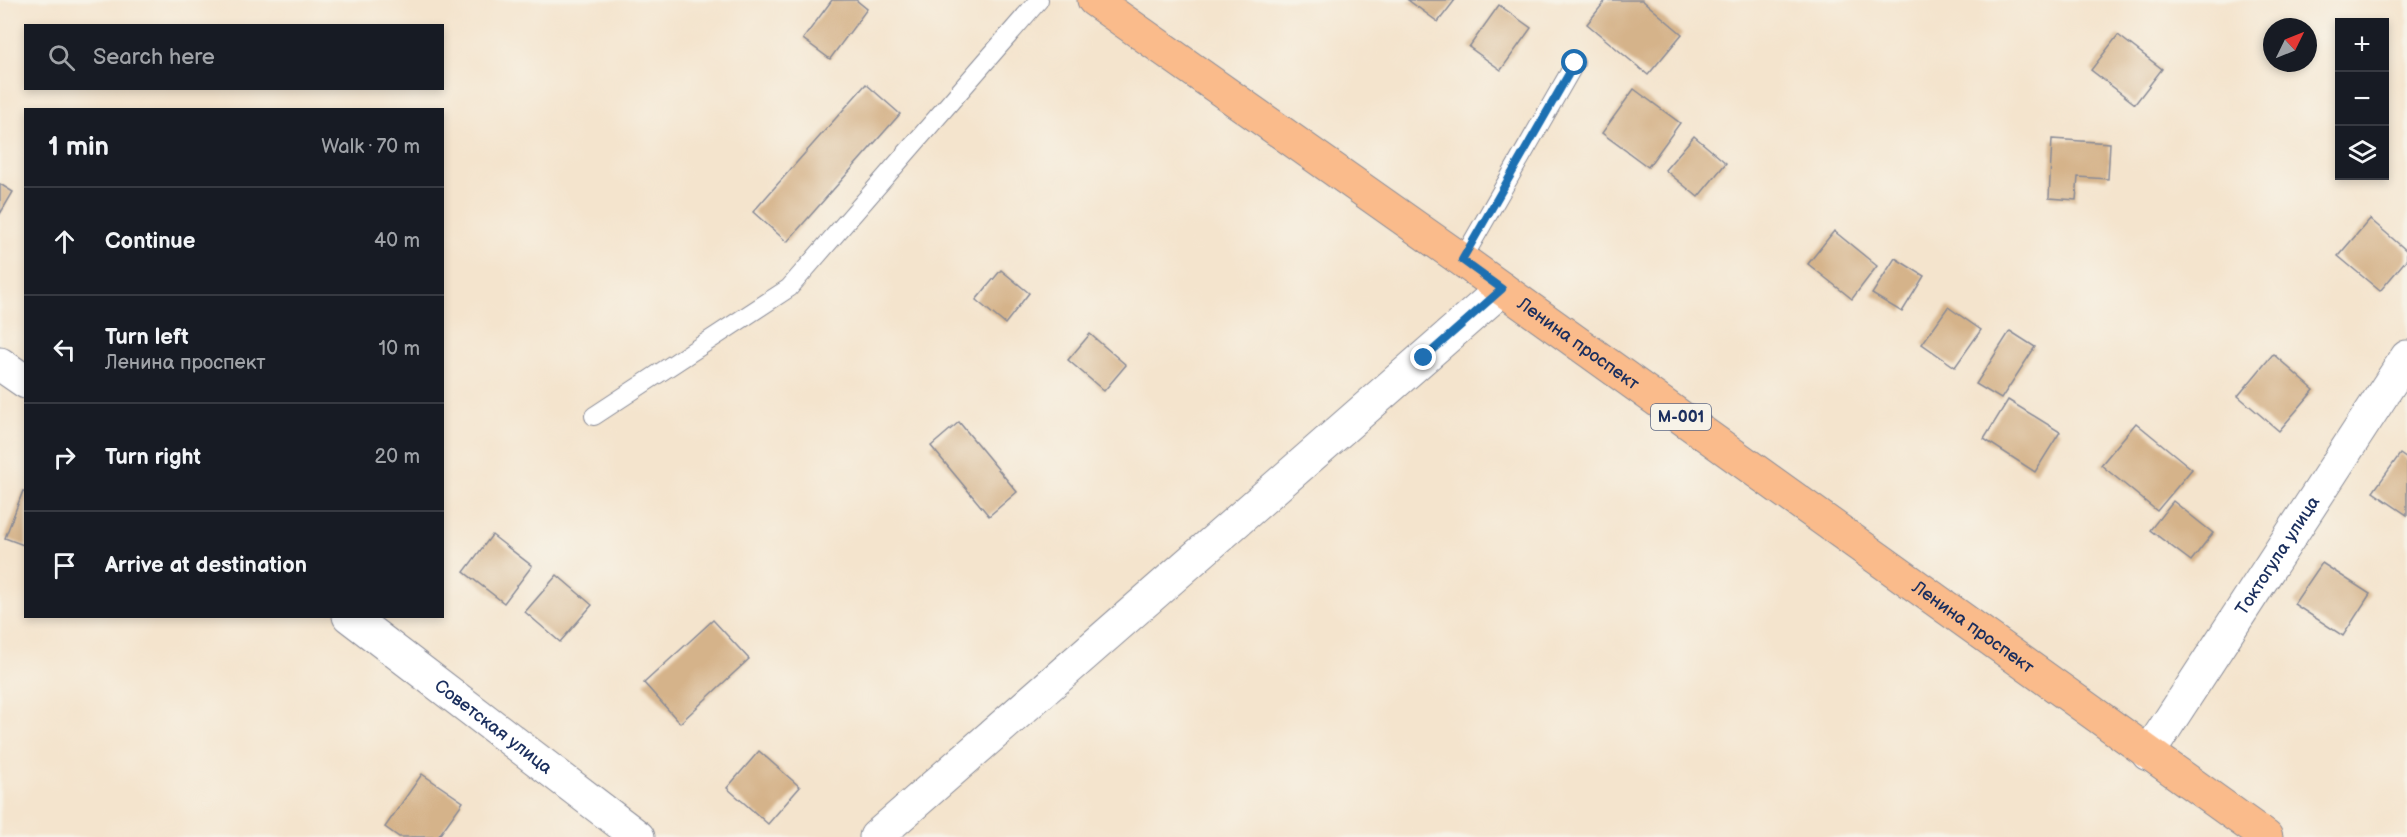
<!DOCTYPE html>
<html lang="en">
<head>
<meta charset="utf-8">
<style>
	body { margin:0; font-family:"Balsamiq Sans",sans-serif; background:#242831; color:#f1f3f6 }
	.controls { position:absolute; right:18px; top:18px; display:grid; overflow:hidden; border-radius:0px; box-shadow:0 3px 9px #0003 }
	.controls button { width:54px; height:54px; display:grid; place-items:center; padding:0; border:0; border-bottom:2px solid #363941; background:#171b24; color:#f1f3f6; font:30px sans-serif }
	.compass { position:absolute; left:2263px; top:18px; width:54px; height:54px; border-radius:50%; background:#171b24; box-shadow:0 3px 9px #0003; rotate:47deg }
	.stop { position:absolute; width:18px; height:18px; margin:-14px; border:4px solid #1f6fb2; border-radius:50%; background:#fff }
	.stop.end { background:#1f6fb2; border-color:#fff; box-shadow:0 2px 6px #0008 }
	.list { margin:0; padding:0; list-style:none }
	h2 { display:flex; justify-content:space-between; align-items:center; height:78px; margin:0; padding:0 24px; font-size:26px }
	h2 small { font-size:20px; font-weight:400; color:#9ea1a6 }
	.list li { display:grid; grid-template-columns:39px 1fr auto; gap:18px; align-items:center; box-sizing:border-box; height:108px; padding:0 24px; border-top:2px solid #363941 }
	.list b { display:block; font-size:22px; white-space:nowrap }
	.list p { margin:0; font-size:20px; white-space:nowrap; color:#9ea1a6 }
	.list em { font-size:20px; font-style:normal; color:#9ea1a6 }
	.icon { flex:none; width:33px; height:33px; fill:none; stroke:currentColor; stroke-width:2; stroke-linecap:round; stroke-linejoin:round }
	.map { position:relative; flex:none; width:2407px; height:837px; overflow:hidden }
	.search { position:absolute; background:#171b24; box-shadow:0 3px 9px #0003; left:24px; top:24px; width:420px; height:66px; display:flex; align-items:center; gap:15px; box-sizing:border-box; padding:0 21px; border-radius:0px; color:#9ea1a6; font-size:22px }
	.panel { position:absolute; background:#171b24; box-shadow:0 3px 9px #0003; left:24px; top:108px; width:420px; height:510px; border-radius:0px }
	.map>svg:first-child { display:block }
	.building { fill:#d5b38a }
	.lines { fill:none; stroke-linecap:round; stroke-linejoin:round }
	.lane-casing { stroke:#888a96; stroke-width:20 }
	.street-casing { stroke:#888a96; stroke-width:35 }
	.primary-casing { stroke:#888a96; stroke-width:35 }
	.lane { stroke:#fff; stroke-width:18 }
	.street { stroke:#fff; stroke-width:33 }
	.primary { stroke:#fabb8b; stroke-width:33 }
	.route { stroke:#1f6fb2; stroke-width:8 }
	.labels { text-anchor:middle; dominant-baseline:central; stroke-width:5; stroke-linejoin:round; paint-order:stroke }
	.shield { fill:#f7f3e8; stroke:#5d6a87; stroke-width:1.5 }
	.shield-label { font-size:16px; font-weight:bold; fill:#1b2f5e }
	.street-label { font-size:18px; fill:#1b2f5e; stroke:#f7f3e8 }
</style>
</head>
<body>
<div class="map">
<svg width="2407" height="837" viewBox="0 0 2407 837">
	<rect width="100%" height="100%" fill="#f7f3e8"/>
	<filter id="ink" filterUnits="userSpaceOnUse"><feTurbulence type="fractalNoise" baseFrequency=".0167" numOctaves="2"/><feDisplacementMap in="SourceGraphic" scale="12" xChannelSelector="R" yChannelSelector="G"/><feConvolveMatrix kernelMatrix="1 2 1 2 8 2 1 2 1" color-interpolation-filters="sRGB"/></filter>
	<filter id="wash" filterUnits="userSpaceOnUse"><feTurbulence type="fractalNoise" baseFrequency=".008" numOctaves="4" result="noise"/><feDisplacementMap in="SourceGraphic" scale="24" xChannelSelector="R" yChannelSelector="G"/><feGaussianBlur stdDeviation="1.35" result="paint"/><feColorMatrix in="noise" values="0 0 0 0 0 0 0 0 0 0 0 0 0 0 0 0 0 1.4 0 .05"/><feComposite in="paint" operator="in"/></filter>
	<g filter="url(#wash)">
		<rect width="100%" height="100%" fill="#f4e4cd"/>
		<g id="blocks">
			<!-- building -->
			<g class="building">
				<path d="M832,0H856L867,9L830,59L803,39Z"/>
				<path d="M1408,0H1455L1438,22Z"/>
				<path d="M1606,0H1642L1682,34L1648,75L1587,24Z"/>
				<path d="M1499,5L1531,28L1501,70L1469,47Z"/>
				<path d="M2118,35L2162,69L2135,104L2091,70Z"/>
				<path d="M866,84L900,114L787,242L753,212Z"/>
				<path d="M1634,89L1680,123L1648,167L1602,133Z"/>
				<path d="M1694,136L1726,163L1698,197L1665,170Z"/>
				<path d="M2052,139L2110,143L2108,179L2078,177L2076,200L2049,198Z"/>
				<path d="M0,184L13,192L0,214Z"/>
				<path d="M2370,219L2407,251V259L2380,291L2338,256Z"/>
				<path d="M1834,231L1877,266L1852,299L1808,264Z"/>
				<path d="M1895,258L1924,276L1902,312L1872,294Z"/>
				<path d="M1001,270L1029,293L1005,324L976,300Z"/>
				<path d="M1948,307L1981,330L1955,367L1922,344Z"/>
				<path d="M2010,331L2035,347L2001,399L1976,384Z"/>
				<path d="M1090,334L1126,365L1104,391L1068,360Z"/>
				<path d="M2273,354L2314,390L2279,431L2238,396Z"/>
				<path d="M2008,400L2060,432L2035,472L1984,439Z"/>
				<path d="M959,422L1017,492L989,516L931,446Z"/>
				<path d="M2136,423L2192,469L2157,511L2101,465Z"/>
				<path d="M2400,454L2407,459V515L2373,492Z"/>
				<path d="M23,491L26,492V546L5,538Z"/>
				<path d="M2173,501L2213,533L2191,561L2150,530Z"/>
				<path d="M492,535L532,566L504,603L464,572Z"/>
				<path d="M2322,563L2370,594L2343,636L2294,604Z"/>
				<path d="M557,575L592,605L560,642L525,612Z"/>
				<path d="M713,620L749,659L680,723L644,683Z"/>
				<path d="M759,751L800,787L768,824L727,788Z"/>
				<path d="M422,774L463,802L438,837H399L385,827Z"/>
			</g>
		</g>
	</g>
	<g filter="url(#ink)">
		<use href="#blocks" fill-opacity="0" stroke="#888a96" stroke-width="1.5"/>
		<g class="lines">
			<!-- lane casing -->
			<g class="lane-casing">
				<g id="lane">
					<path d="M1462,260L1575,63"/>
					<path d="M594,416L789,288L1039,0"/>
				</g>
			</g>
			<!-- street casing -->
			<g class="street-casing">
				<g id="street">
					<path d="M0,364L26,382"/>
					<path id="s1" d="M349,616L638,837"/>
					<path id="s2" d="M2148,754L2407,357"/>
					<path d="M876,837L1502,289"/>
				</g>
			</g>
			<!-- primary casing -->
			<g class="primary-casing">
				<g id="primary">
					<path id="s3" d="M1094,0L1462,260L2266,837"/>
				</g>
			</g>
			<!-- lane -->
			<use href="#lane" class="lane"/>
			<!-- street -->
			<use href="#street" class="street"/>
			<!-- primary -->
			<use href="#primary" class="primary"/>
		</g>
	</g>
	<g class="lines" filter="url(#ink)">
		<!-- route -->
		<path class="route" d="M1424,358L1502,289L1462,260L1575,63"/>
	</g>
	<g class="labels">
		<!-- shield labels -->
		<rect class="shield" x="1651" y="404" width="60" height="26" rx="4.5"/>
		<g class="shield-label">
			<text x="1681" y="417">М-001</text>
		</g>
		<!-- street labels -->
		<g class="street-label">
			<text stroke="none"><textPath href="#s3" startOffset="594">Ленина проспект</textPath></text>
			<text stroke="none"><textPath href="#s2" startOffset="237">Токтогула улица</textPath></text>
			<text stroke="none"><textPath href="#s3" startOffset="1080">Ленина проспект</textPath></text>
			<text stroke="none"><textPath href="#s1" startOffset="182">Советская улица</textPath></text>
		</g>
	</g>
</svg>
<div class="controls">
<button>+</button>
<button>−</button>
<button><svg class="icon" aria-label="layers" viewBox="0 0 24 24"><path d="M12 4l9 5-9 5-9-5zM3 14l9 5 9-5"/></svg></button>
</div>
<svg class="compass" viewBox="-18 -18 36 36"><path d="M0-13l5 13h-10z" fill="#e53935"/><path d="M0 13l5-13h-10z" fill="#9ea1a6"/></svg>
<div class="stop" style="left:1575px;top:63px"></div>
<div class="stop end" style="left:1424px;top:358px"></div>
<div class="search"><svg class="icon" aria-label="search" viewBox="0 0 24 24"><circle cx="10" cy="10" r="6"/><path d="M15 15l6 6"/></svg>Search here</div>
<section class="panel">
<h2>1 min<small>Walk · 70 m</small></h2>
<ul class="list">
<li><svg class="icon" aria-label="ahead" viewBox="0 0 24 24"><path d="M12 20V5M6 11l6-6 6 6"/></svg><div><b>Continue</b></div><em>40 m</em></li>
<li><svg class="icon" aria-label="left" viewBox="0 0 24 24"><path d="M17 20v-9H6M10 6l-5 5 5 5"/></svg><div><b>Turn left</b><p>Ленина проспект</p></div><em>10 m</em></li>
<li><svg class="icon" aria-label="right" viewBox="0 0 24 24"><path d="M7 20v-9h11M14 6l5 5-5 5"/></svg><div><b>Turn right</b></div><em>20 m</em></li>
<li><svg class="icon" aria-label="arrive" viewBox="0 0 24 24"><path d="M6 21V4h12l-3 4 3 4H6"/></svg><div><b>Arrive at destination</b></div></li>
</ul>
</section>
</div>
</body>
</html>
